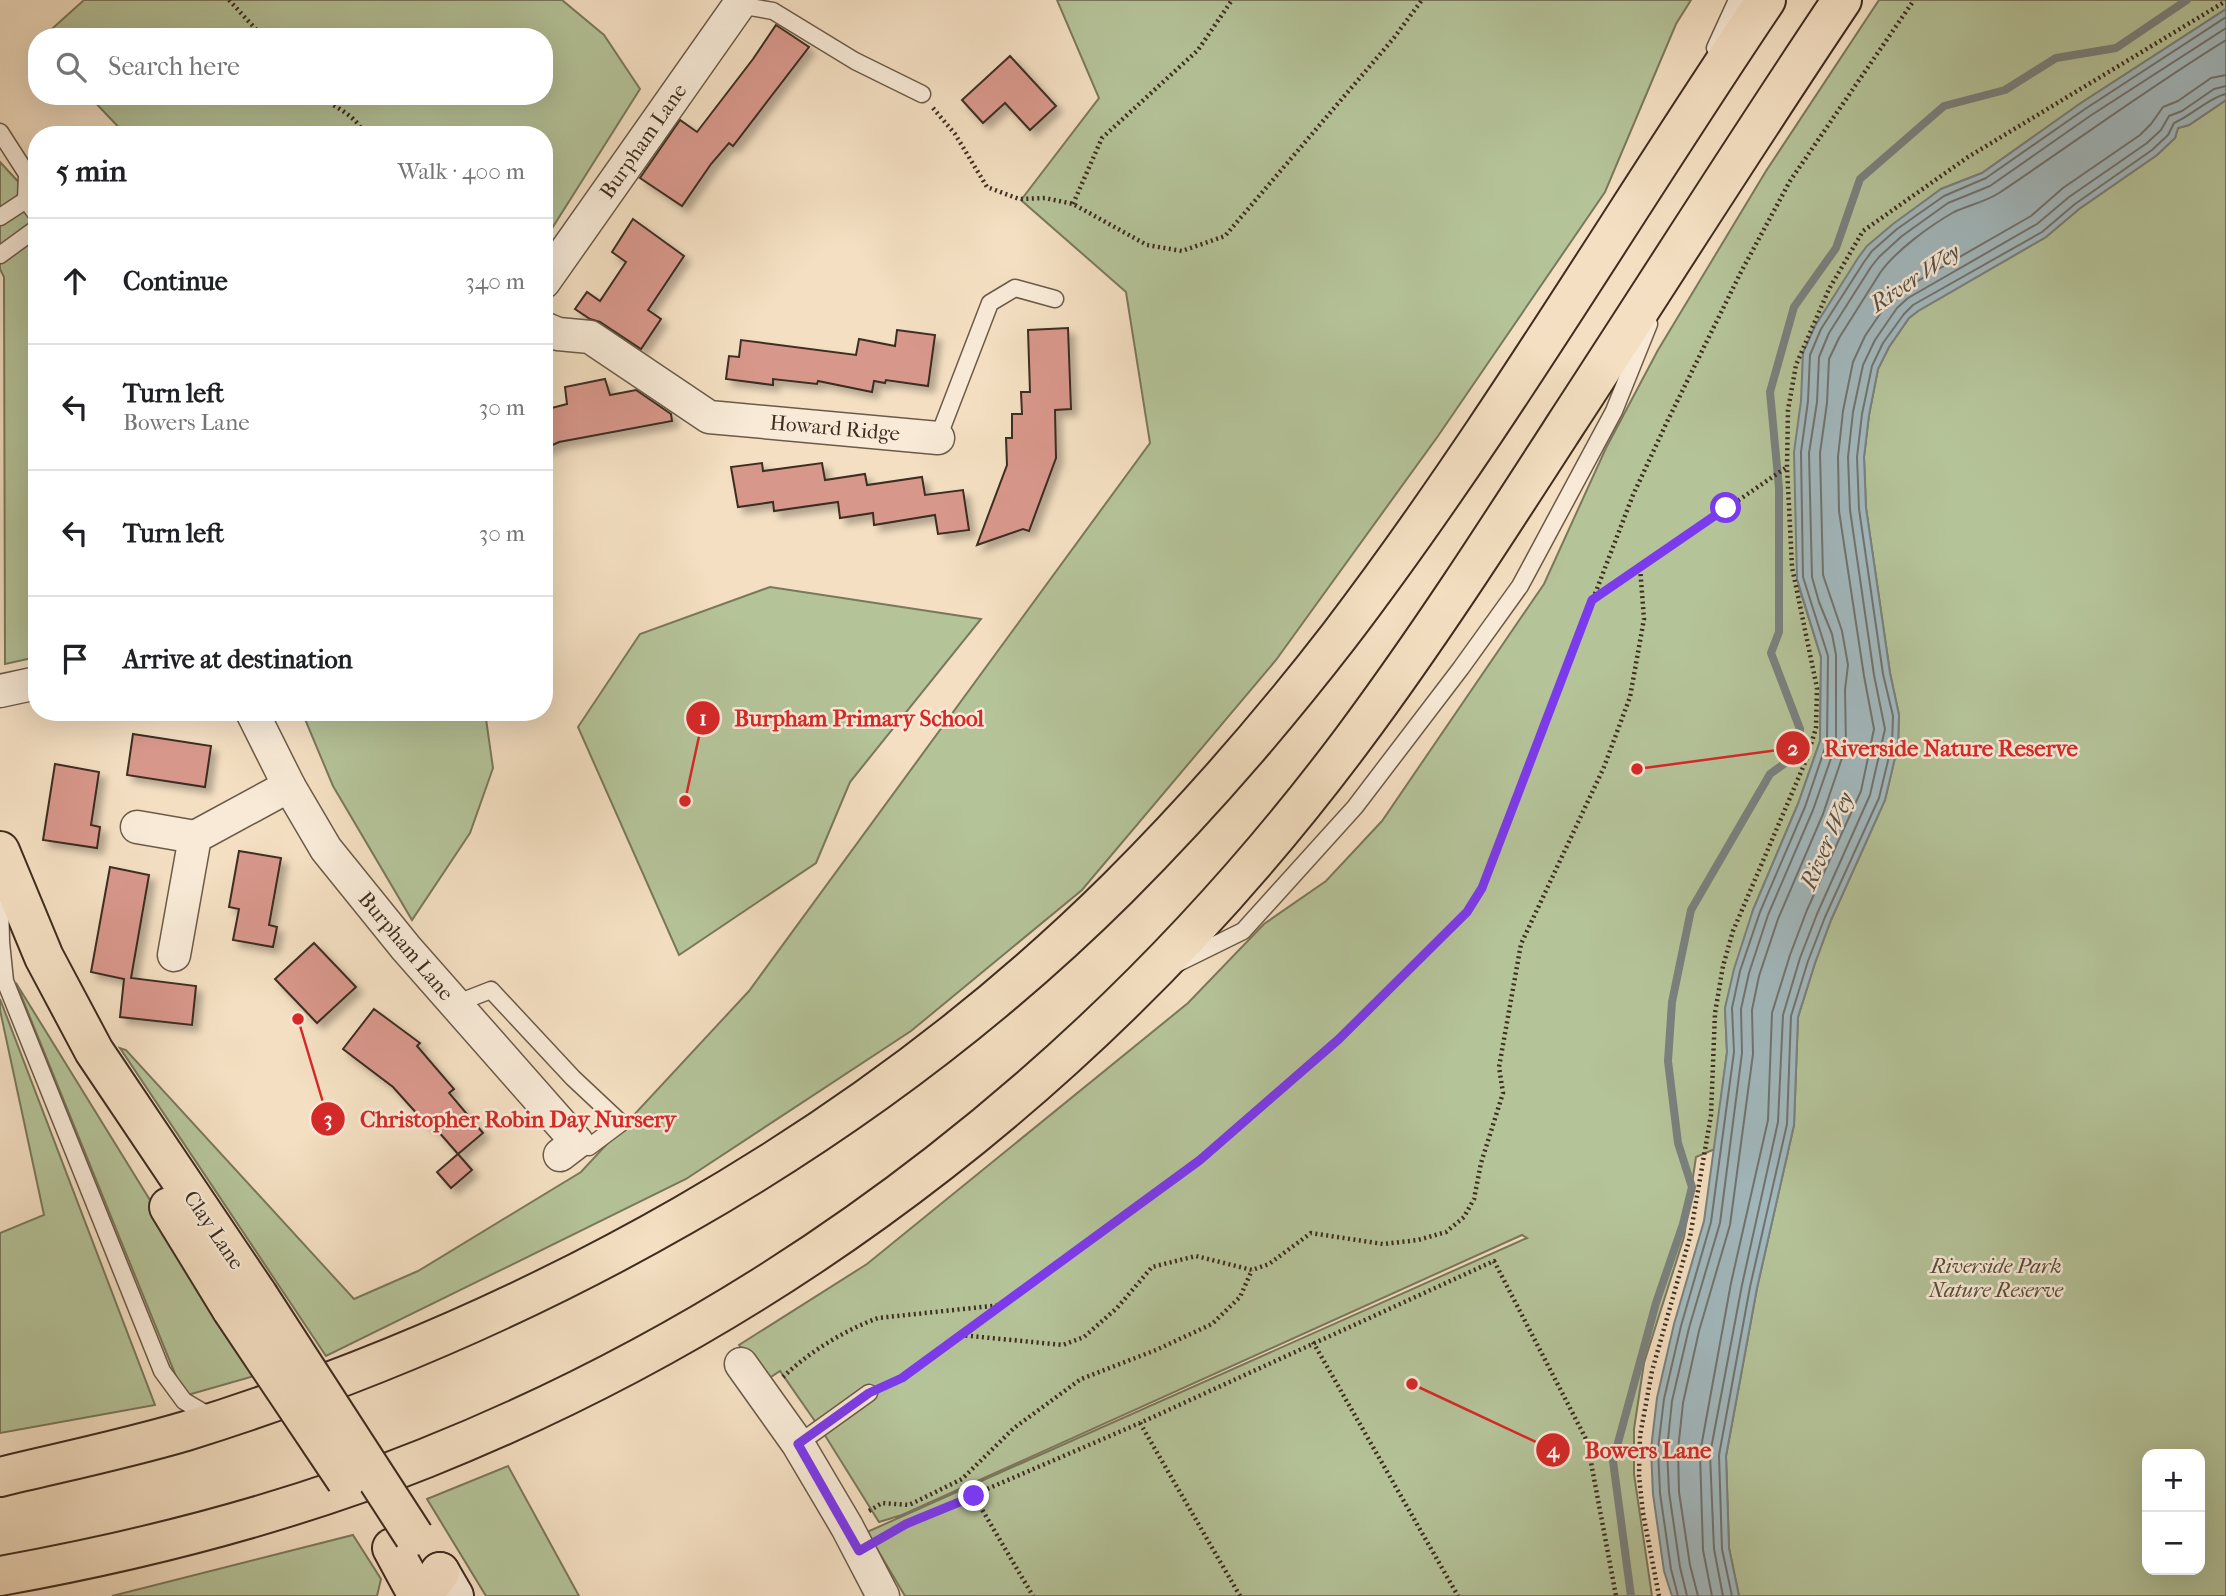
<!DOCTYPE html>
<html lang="en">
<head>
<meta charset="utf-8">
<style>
	body { margin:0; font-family:"IM FELL French Canon",serif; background:#f2f2f2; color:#202124 }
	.controls { position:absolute; right:21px; bottom:21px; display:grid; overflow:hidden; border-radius:14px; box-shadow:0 7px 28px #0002 }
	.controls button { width:63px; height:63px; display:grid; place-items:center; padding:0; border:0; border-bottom:2px solid #e0e0e0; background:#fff; color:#202124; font:35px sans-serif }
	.stop { position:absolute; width:21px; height:21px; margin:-16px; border:5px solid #7c3aed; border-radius:50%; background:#fff }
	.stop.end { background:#7c3aed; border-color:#fff; box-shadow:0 2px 7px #0008 }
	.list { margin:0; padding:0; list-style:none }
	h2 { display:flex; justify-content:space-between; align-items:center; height:91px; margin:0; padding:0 28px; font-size:30px }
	h2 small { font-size:23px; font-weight:400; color:#757577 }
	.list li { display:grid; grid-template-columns:46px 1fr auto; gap:21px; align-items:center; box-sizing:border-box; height:126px; padding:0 28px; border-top:2px solid #e0e0e0 }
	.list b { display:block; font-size:26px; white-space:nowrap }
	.list p { margin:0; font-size:23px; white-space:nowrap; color:#757577 }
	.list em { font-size:23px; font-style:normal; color:#757577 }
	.icon { flex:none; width:38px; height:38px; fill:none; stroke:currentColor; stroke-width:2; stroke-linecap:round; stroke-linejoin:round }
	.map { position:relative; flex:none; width:2226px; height:1596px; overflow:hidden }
	.search { position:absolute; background:#fff; box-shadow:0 7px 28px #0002; left:28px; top:28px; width:525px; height:77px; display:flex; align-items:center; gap:18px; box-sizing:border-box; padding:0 24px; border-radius:28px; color:#757577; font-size:26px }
	.panel { position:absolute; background:#fff; box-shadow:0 7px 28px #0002; left:28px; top:126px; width:525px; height:595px; border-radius:28px }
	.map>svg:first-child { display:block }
	.green { fill:#b5c399; stroke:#7a785c; stroke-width:2; fill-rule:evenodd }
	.water { fill:#a2b9bf; stroke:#7a817f; stroke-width:2 }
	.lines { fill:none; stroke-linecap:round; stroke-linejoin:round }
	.shore { stroke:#707370; stroke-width:2 }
	.stream { stroke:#7a817f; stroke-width:8 }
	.building { fill:#d8978b; stroke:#3e2d20; stroke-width:2; filter:url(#shadow) }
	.lane-casing { stroke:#6c5a48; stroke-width:19 }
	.street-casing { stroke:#6c5a48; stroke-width:35 }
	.secondary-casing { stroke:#3e2d20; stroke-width:42 }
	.primary-casing { stroke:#3e2d20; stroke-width:42 }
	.highway-casing { stroke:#3e2d20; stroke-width:42 }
	.path { stroke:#3e2d20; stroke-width:4.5; stroke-dasharray:2 3.5; stroke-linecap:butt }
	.lane { stroke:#f8ead7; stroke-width:16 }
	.street { stroke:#f8ead7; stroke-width:32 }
	.secondary { stroke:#f8ead7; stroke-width:38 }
	.primary { stroke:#f4dfc2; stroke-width:38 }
	.highway { stroke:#f4dfc2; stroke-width:38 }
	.primary-bridge-casing { stroke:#3e2d20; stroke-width:42; stroke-linecap:butt }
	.primary-bridge { stroke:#f4dfc2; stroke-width:38 }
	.route { stroke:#7c3aed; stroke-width:9 }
	.labels { text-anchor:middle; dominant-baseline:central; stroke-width:5; stroke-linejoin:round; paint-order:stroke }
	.street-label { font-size:21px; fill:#3e2d20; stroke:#f8ead7 }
	.park-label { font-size:21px; font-style:italic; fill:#564b38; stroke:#f8ead7 }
	.water-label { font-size:23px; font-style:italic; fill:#575048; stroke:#f8ead7 }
	.leader { fill:none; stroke:#d62828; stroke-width:2.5 }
	.callout-dot { fill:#d62828; stroke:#f8ead7; stroke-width:2.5 }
	.mark-label { font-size:21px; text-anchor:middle; font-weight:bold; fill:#fff }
	.callout-label { font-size:23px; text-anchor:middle; font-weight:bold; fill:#d62828; stroke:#f8ead7; stroke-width:5; stroke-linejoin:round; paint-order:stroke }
</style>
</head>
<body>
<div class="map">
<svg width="2226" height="1596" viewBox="0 0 2226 1596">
	<defs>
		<filter id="shadow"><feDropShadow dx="6" dy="6" stdDeviation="3.5" flood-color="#0004"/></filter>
	</defs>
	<rect width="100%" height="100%" fill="#f4dfc2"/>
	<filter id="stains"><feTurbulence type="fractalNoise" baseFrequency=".00286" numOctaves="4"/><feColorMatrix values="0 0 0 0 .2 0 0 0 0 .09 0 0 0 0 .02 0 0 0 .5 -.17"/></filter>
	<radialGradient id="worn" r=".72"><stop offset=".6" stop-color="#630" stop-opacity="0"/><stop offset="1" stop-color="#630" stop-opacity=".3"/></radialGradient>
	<!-- green -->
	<g class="green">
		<path d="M84,0H562L604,35L640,89L544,241V135H126L89,96H544V37H43Z"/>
		<path d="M1057,0H1691L1676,24L1605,192L1438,436L1276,660L1082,890L911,1031L686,1179L326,1356L120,1048L126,1050L354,1299L418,1271L581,1172L749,991L1150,443L1126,292L1021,200L1099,98Z"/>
		<path d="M1879,0H2226V9L2081,103L1982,173L1941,189L1803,353L1799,587L1821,657L1820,741L1798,804L1753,910L1725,1008L1727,1052L1715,1149L1696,1157L1684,1237L1644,1363L1634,1429V1474L1652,1596H905L867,1532L1527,1238L1522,1235L902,1515L879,1522L826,1437L780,1371L765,1381L739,1345L867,1264L1188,1003L1264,924L1326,881L1382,821L1544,584L1606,448L1658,350L1766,171Z"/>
		<path d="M2226,100V1596H1739L1729,1548L1726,1456L1757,1288L1794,1125L1798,1017L1815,963L1831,920L1885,800L1898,745L1899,715L1890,673L1866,508L1864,457L1869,415L1878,369L1889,347L1909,318L1918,311L2046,237L2079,209L2157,155L2175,138L2178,128L2189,125ZM2147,1454H2200V1570H2147Z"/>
		<path d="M0,162L37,202V657L5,664L4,277L0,269Z"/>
		<path d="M770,587L981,619L850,782L816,863L679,955L578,727L640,634Z"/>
		<path d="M302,712H485L493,768L470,833L412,920L333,786Z"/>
		<path d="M16,983L258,1375L184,1396Z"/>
		<path d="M0,999L155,1405L0,1433V1233L44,1215L0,1010Z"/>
		<path d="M508,1466L579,1596H486L427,1499Z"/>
		<path d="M353,1535L381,1579L377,1596H112Z"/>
	</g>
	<!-- water -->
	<path class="water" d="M2226,9V100L2189,125L2178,128L2175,138L2157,155L2079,209L2046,237L1918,311L1909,318L1889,347L1878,369L1869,415L1864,457L1866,508L1890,673L1899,715L1898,745L1885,800L1831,920L1815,963L1798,1017L1794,1125L1757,1288L1726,1456L1729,1548L1739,1596H1672L1664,1571L1653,1494L1651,1449L1657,1398L1674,1324L1704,1221L1727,1052L1725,1008L1734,969L1753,910L1798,804L1820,741L1821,657L1797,579L1794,452L1801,401L1803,353L1815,326L1858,258L1867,246L1893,224L1941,189L1982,173L2081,103Z"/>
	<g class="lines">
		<!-- shore -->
		<g class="shore">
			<path d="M1678,1596L1671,1569L1660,1493L1658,1449L1664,1399L1681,1326L1711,1222L1734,1052L1732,1008L1740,971L1760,912L1805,807L1827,742L1828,656L1803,577L1801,452L1808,401L1810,355L1821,329L1864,262L1872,251L1897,229L1944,196L1986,178L2085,109L2226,17"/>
			<path d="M1687,1596L1680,1567L1669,1492L1667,1449L1672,1401L1689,1328L1720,1223L1742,1053L1741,1009L1749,973L1768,915L1813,810L1836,744V655L1832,634L1819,602L1812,577L1809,453L1817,402L1819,357L1829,333L1871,267L1879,257L1902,236L1948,203L1990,186L2090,116L2226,28"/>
			<path d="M1698,1596L1690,1565L1679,1492L1678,1450L1683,1403L1699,1331L1730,1225L1753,1054L1752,1010L1759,976L1778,919L1823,814L1846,746L1845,690L1848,665L1842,631L1823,575L1820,453L1827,403L1829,359L1839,338L1880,273C1895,251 1931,225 1954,212C1969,205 1985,202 1999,193C2075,142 2148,88 2226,40"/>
			<path d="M1712,1596L1703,1550L1700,1453L1731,1283L1768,1120L1772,1013L1790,955L1807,910L1861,791L1874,729L1864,676L1839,511L1838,457L1843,411L1853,362L1865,336L1888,302L1902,290L2031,216L2063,188L2140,135L2151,124L2163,107L2178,101L2211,78L2226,75"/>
			<path d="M1723,1596L1714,1549L1710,1454L1742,1285L1778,1122L1783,1015L1800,958L1817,914L1870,795L1885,729L1874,675L1850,510L1848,457L1853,412L1863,365L1875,340L1897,308L1908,298L2037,224L2069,197L2147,143L2161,130L2169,116L2182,111L2214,89L2226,86"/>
			<path d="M1732,1596L1722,1549L1719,1455L1750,1287L1787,1124L1791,1016L1808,961L1825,917L1879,798L1892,744L1893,716L1883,674L1859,509L1857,457L1862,414L1872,366L1883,343L1904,314L1913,305L2042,232L2075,204L2152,150L2168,135L2174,123C2191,116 2210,97 2226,94"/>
		</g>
		<!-- stream -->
		<path class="stream" d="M1631,1596L1613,1461L1656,1303L1683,1224L1692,1187L1678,1143L1668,1061L1672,1002L1691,910L1770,774L1799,753L1800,729L1771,653L1779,632V488L1770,392L1794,307L1836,248L1860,179L1944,106L2005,90L2056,58L2116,48L2187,0"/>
	</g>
	<!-- building -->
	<g class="building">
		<path d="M776,25L809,47L733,146L729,143L711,164L682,206L640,178L680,120L697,132L753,59Z"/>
		<path d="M1010,56L1056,106L1030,130L1005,103L983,123L962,100Z"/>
		<path d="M633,219L684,256L648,310L661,319L641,349L600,322L590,319L575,309L587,292L600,301L626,262L612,252Z"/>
		<path d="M1068,328L1071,409L1055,410L1056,458L1029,531L1023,529L977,545L1007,465L1006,438H1012V414H1022L1021,392H1030L1028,330Z"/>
		<path d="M897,330L935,335L928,386L886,380L885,383L874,381L872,392L818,381L817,384L773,379V385L726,379L729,356L739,357L741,340L856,355L859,339L895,346Z"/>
		<path d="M605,379L610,395L636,390L671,414L672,421L559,442L544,449V410L567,404L565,387Z"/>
		<path d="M762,463L763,471L822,463L825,480L865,474L867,485L922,477L925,495L963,490L969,530L938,534L935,515L874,525L873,513L840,518L838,502L774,511L773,502L738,507L731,467Z"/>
		<path d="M133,734L211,746L205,787L127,775Z"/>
		<path d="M55,764L99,772L91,825L100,827L97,848L43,840Z"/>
		<path d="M239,851L281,858L269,925L277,927L273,947L233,940L239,909L229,907Z"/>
		<path d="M110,867L149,875L131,978L196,986L192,1025L120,1017L124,979L91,972Z"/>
		<path d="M314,943L356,987L317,1023L275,979Z"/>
		<path d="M374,1009L420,1043L417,1046L454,1089L449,1093L483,1133L458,1154L431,1123L428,1126L393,1087L343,1049Z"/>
		<path d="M458,1154L472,1170L451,1188L437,1172Z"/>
	</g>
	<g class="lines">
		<!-- lane casing -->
		<g class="lane-casing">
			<g id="lane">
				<path d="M739,5L773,11L855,61L922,94"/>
				<path d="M1715,48L1737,0"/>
				<path d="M0,132L27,174L26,200L37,215"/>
				<path d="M0,217L26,200"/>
				<path d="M0,255L37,228"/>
				<path d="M938,438L990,303L1015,288L1055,299"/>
				<path d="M0,894L1,942L5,981L162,1371L184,1401L211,1417"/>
				<path d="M1178,963L1243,931L1355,807L1461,668L1520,586L1614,411L1649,324"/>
				<path d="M455,1004L491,990L573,1078L621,1123L589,1147L577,1142"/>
				<path d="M798,1444L869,1393"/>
			</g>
		</g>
		<!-- street casing -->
		<g class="street-casing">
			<g id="street">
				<path d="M544,282L739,5V0"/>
				<path d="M544,328L558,334L590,337L709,417L938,438"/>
				<path d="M0,691L37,683"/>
				<path d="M252,712L289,786L326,849L406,948L577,1142L560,1155"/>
				<path d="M137,827L195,837"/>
				<path d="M174,955L195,837L289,786"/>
				<path d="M741,1364L798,1444L847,1527L883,1596"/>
			</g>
		</g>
		<!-- secondary casing -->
		<g class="secondary-casing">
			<path id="secondary" d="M440,1572L454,1596"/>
		</g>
		<!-- primary casing -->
		<g class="primary-casing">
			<g id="primary">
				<path d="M0,851L44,957L94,1051L258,1295"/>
				<path d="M169,1207L232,1310"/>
				<path d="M392,1548L418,1596"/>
			</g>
		</g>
		<!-- highway casing -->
		<g class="highway-casing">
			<g id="highway">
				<path d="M0,1477C62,1462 125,1449 186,1431C529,1324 862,1142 1118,888C1197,809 1271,724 1339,636C1494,433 1623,212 1766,0"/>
				<path d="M0,1576C145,1550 289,1513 426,1458C798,1309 1114,1059 1353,739C1429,637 1497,531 1566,424C1658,283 1748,140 1842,0"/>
				<path d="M423,1596L440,1572"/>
			</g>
		</g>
		<!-- path -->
		<g class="path">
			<path d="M229,0L263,37"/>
			<path d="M320,96C335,108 357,115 364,135"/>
			<path d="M933,108L955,134L987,187L1019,199L1045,198L1073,204L1147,245L1182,251L1225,236L1393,39L1422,0"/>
			<path d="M1073,204L1102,138L1198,50L1232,0"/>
			<path d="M1593,600L1787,467"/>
			<path d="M960,1335L1063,1345L1084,1337L1117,1308L1152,1267L1196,1256L1252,1270L1269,1264L1311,1233L1383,1244L1418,1240L1446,1232L1464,1217L1474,1199L1481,1163L1503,1093L1499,1067L1521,944L1604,767L1630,697L1644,619L1640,567"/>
			<path d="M1313,1342L1458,1596"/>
			<path d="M783,1377C809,1352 845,1330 878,1318L1001,1305"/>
			<path d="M886,1385L902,1378L1200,1159L1339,1039L1467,912L1482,888L1633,495L1667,422L1741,272L1790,181L1914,0"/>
			<path d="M1140,1423L1240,1596"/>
			<path d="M974,1496L1033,1596"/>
			<path d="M869,1511L882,1503L909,1505L962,1479L1014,1428L1081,1379L1156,1350L1212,1324L1240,1297L1252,1270"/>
			<path d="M883,1538L906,1524L1140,1423L1494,1261L1587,1441L1616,1596"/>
			<path d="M1659,1596L1643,1513L1639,1476L1640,1436L1652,1371L1690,1237L1711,1115L1715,1013L1723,966L1733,931L1807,758L1816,728L1817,688L1792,567L1787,467L1788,410L1796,365L1829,289L1863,231L1968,157L2226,1"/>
		</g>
		<!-- lane -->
		<use href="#lane" class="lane"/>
		<!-- street -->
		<use href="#street" class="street"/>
		<!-- secondary -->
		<use href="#secondary" class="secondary"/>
		<!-- primary -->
		<use href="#primary" class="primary"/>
		<!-- highway -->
		<use href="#highway" class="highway"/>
		<!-- primary-bridge casing -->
		<g class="primary-bridge-casing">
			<g id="primary-bridge">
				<path d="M258,1295L414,1536"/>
				<path d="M232,1310L346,1480"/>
			</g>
		</g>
		<!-- primary-bridge -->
		<use href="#primary-bridge" class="primary-bridge"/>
	</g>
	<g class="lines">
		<!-- route -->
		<path class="route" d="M974,1496L906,1524L859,1551L798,1444L869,1393L902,1378L1200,1160L1339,1039L1467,912L1482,888L1592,600L1726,508"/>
	</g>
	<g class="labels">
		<!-- street labels -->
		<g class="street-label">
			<text transform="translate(643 141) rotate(-55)">Burpham Lane</text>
			<text transform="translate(835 428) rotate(5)">Howard Ridge</text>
			<text transform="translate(406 946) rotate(50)">Burpham Lane</text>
			<text transform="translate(214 1230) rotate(56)">Clay Lane</text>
		</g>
		<!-- park labels -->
		<g class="park-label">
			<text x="1996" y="1266">Riverside Park<tspan x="1996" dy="24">Nature Reserve</tspan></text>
		</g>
		<!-- water labels -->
		<g class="water-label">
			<text transform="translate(1915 278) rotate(-34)">River Wey</text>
			<text transform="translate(1827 841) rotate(-67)">River Wey</text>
		</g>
	</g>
	<!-- callouts -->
	<path class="leader" d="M685 801L703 718M1637 769L1793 748M298 1019L328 1119M1412 1384L1553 1450"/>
	<g class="callout-dot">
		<circle cx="685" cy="801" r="7"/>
		<circle cx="1637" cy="769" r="7"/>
		<circle cx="298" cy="1019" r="7"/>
		<circle cx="1412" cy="1384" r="7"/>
		<circle cx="703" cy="718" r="18"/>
		<circle cx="1793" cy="748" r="18"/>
		<circle cx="328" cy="1119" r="18"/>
		<circle cx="1553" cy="1450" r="18"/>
	</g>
	<g class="mark-label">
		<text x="703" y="725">1</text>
		<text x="1793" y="755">2</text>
		<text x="328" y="1126">3</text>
		<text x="1553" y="1457">4</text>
	</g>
	<g class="callout-label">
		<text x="859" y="726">Burpham Primary School</text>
		<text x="1951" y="756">Riverside Nature Reserve</text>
		<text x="518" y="1127">Christopher Robin Day Nursery</text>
		<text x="1648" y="1458">Bowers Lane</text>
	</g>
	<rect width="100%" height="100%" filter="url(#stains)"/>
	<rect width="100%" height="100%" fill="url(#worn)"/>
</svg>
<div class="controls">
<button>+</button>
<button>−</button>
</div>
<div class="stop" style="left:1726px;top:508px"></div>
<div class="stop end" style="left:974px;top:1496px"></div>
<div class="search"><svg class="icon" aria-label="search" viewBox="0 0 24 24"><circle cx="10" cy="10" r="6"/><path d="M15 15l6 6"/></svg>Search here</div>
<section class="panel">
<h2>5 min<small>Walk · 400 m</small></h2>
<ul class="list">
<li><svg class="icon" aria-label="ahead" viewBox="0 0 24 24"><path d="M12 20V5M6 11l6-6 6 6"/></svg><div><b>Continue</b></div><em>340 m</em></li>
<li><svg class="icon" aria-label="left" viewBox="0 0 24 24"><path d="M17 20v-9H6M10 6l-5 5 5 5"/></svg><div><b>Turn left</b><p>Bowers Lane</p></div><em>30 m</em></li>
<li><svg class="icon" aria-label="left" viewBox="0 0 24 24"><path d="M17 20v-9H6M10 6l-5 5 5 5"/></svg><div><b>Turn left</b></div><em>30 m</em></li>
<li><svg class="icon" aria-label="arrive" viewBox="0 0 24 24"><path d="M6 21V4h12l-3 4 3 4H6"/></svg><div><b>Arrive at destination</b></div></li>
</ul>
</section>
</div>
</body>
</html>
